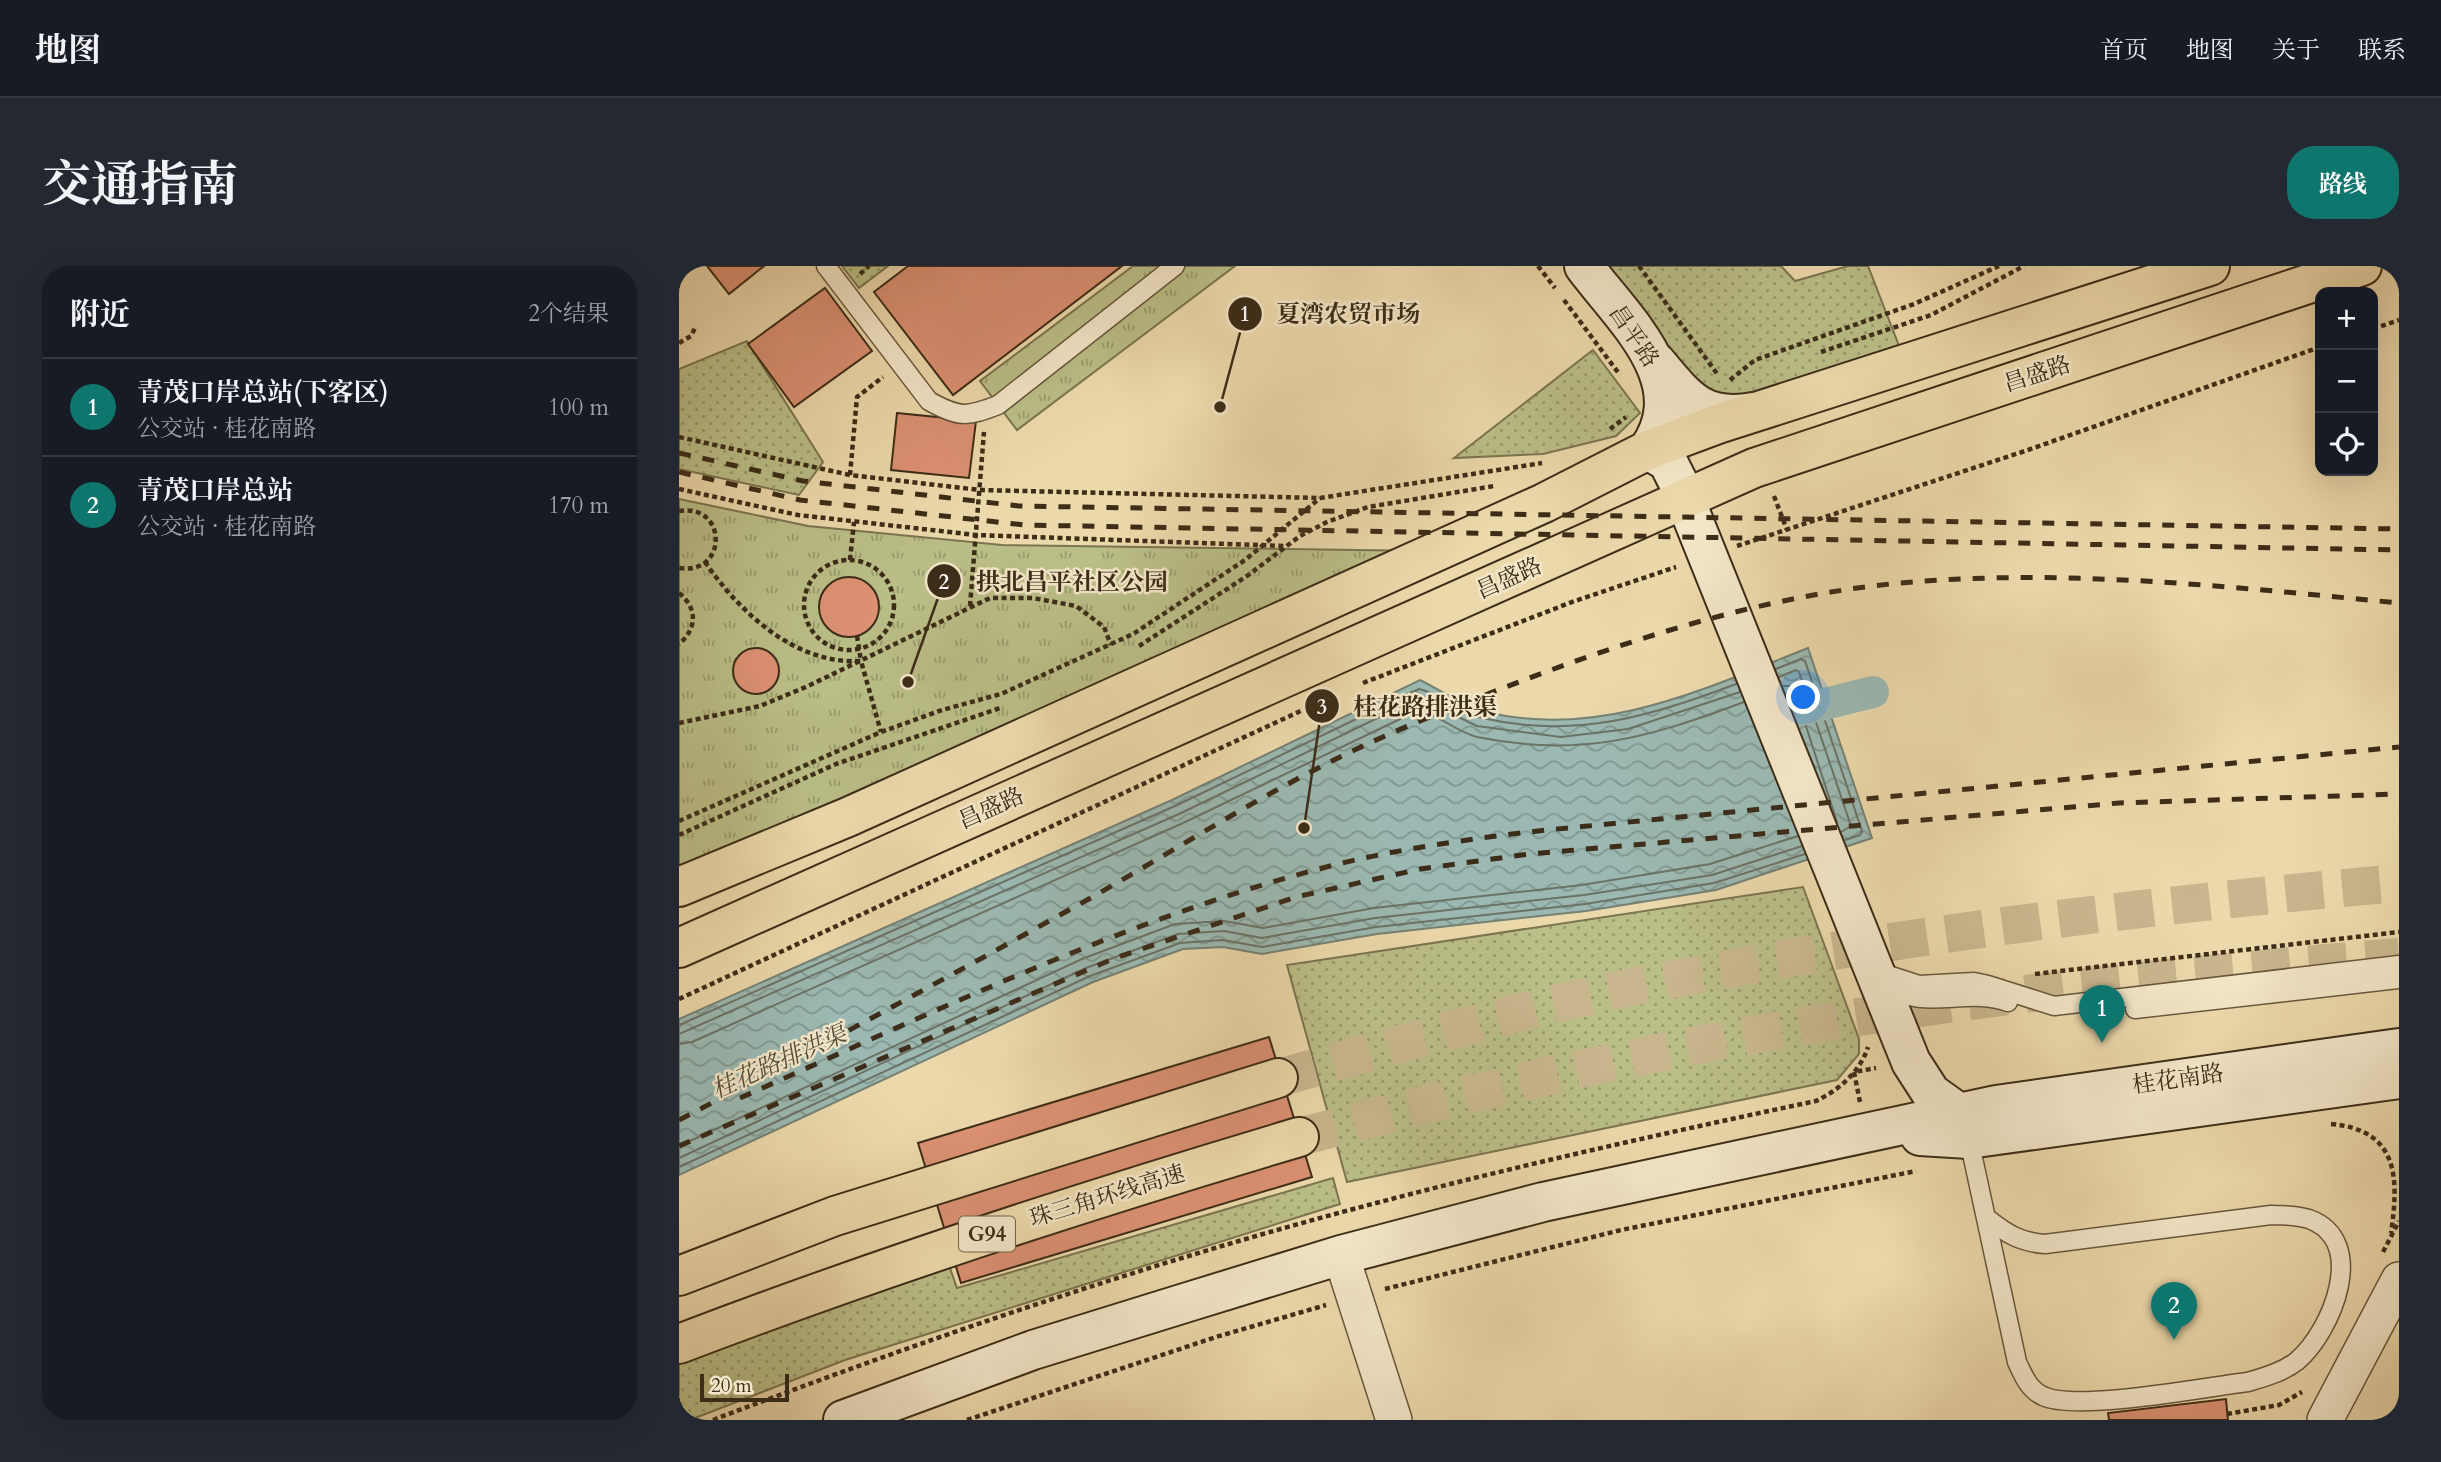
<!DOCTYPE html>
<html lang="zh">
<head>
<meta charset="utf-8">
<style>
	body { margin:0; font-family:Cardo,"Noto Serif SC",serif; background:#242831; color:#f1f3f6 }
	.controls { position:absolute; right:21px; top:21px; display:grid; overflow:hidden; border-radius:14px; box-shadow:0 7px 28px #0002 }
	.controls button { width:63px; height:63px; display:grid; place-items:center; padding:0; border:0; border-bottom:2px solid #363941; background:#171b24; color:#f1f3f6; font:35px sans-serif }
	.scale { position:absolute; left:21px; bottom:18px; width:89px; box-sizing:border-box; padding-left:7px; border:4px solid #3c2c18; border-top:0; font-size:19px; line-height:24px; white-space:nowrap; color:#3c2c18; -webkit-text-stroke:5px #f3e6c8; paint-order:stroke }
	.you { position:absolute; left:1125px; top:432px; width:24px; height:24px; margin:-18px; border:5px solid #fff; border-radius:50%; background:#1a73e8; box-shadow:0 0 0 10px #1a73e833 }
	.badge { display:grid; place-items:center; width:46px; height:46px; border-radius:50%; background:#0f766e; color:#fff; font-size:23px; font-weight:700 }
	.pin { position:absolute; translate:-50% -58px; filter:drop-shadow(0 2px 4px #0008) }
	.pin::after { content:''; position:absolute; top:37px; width:24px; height:21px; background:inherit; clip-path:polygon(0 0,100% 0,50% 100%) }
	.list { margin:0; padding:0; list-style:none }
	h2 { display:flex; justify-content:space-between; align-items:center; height:91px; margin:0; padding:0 28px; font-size:30px }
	h2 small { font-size:23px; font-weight:400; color:#9ea1a6 }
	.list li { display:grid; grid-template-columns:46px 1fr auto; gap:21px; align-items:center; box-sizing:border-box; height:98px; padding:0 28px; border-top:2px solid #363941 }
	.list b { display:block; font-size:26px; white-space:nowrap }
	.list p { margin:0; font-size:23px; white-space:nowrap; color:#9ea1a6 }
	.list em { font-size:23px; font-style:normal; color:#9ea1a6 }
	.icon { flex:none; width:38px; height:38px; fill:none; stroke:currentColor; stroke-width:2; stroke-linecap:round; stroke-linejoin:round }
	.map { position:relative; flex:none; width:1720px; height:1154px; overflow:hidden; border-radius:28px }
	header { display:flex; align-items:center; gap:42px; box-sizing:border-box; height:98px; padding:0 35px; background:#171b24; border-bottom:2px solid #363941 }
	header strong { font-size:33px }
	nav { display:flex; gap:38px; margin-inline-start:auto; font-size:24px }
	.intro { display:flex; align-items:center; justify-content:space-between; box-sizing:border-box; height:168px; padding:0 42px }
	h1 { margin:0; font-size:49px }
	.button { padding:18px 32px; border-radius:28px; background:#0f766e; color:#fff; font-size:24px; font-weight:700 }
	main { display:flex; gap:42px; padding:0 42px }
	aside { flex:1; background:#171b24; border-radius:28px; box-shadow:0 7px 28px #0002 }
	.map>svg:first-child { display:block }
	.grass { fill:url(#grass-dots); stroke:#7b7550; stroke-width:2 }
	.park { fill:url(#park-tufts); stroke:#7b7550; stroke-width:2 }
	.water { fill:url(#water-waves); stroke:#758174; stroke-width:2 }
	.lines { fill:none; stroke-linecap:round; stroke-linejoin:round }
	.shore { stroke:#6c7265; stroke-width:2 }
	.canal { stroke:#9bb9b2; stroke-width:32 }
	.building { fill:#dc9173; stroke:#3c2c18; stroke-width:2 }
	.highway-tunnel { stroke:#c9b68e; stroke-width:38; stroke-dasharray:38 19; stroke-linecap:butt }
	.lane-casing { stroke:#68573d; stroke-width:21 }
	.street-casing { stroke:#68573d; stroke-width:38 }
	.secondary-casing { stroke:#3c2c18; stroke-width:42 }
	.primary-casing { stroke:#3c2c18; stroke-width:42 }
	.highway-casing { stroke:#3c2c18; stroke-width:42 }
	.path { stroke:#3c2c18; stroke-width:4.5; stroke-dasharray:5 3.5; stroke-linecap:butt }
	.lane { stroke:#f3e6c8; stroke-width:18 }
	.street { stroke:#f3e6c8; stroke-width:35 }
	.secondary { stroke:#f3e6c8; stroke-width:38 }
	.primary { stroke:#ecd9ab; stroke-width:38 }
	.highway { stroke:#ecd9ab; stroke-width:38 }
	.rail { stroke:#3c2c18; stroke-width:5; stroke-dasharray:12 12; stroke-linecap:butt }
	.labels { text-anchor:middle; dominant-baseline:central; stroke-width:5; stroke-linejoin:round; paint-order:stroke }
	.shield { fill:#f3e6c8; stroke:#73644d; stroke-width:2 }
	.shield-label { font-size:21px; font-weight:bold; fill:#3c2c18 }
	.street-label { font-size:23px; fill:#3c2c18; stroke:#f3e6c8 }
	.water-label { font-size:24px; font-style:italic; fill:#544f3e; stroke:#f3e6c8 }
	.leader { fill:none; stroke:#3c2c18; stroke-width:2.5 }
	.callout-dot { fill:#3c2c18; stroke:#f3e6c8; stroke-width:2.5 }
	.mark-label { font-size:21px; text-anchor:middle; font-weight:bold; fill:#fff }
	.callout-label { font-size:24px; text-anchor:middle; font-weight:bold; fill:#3c2c18; stroke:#f3e6c8; stroke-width:5; stroke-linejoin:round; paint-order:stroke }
</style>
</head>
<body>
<header>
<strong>地图</strong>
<nav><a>首页</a><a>地图</a><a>关于</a><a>联系</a></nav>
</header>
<div class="intro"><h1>交通指南</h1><a class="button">路线</a></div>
<main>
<aside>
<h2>附近<small>2个结果</small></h2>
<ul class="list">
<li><span class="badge">1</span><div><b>青茂口岸总站(下客区)</b><p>公交站 · 桂花南路</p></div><em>100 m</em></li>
<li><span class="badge">2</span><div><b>青茂口岸总站</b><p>公交站 · 桂花南路</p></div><em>170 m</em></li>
</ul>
</aside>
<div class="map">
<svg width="1720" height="1154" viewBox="0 0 1720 1154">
	<defs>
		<pattern id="grass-dots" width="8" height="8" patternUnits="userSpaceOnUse" patternTransform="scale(1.75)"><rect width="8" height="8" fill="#babe87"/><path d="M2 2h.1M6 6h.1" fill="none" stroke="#989b6d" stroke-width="1.8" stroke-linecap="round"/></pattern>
		<pattern id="park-tufts" width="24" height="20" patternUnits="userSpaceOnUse" patternTransform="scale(1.75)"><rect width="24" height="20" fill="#babe87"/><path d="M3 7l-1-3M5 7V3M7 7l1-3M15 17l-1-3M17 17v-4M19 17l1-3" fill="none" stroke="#989b6d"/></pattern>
		<pattern id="water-waves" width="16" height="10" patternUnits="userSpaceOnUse" patternTransform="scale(1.75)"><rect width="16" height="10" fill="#9bb9b2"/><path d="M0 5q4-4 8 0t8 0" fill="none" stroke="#809790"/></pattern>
	</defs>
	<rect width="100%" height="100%" fill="#ecd9ab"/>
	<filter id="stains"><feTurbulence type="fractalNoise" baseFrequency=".00286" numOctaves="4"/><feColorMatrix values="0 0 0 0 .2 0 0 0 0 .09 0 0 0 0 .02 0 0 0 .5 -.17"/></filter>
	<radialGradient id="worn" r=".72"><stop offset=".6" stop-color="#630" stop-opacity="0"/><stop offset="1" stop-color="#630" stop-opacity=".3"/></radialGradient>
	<!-- grass -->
	<g class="grass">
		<path d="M163,0H209L180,22Z"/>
		<path d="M920,0H1102L1116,15L1169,0H1189L1224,90L1033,150Z"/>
		<path d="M68,75L144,196L120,229L0,203V103Z"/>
		<path d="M914,84L961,147L937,170L864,188L775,192Z"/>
		<path d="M1124,621L1180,773V788L1158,814L668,916L608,699Z"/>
		<path d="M654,912L661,938L166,1094L11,1154H0V1086L267,991L278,1022Z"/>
	</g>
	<!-- park -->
	<g class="park">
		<path d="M454,0H556L338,164L301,115Z"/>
		<path d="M0,233L129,260L323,279L749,285L0,620Z"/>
	</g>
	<!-- water -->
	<path class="water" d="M1129,382L1193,572L1037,624L907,645L698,668L583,688L544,681L504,683L414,716L0,909V753L493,534L741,414C761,424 783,439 804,445C918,475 1025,423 1129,382Z"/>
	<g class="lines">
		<!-- shore -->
		<g class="shore">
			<path d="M1097,403L1122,393L1126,395L1183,565L1181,569L1166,574"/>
			<path d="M1100,411L1117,404L1120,406L1172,560L1162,566"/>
			<path d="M1104,420H1114L1158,556"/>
			<path d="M0,759L496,540L740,423C762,428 781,447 803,452C895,473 971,451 1057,418"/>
			<path d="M0,768L500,548L740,432L798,460L882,471L949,463L1061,426"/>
			<path d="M0,778L13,776L504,557L740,444C760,449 778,466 798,471C901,492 969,472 1065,436"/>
			<path d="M0,880L403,693L496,658L545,655L584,662L695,642L903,619L1031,598L1119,570"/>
			<path d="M0,892L407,702L499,668L545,665L583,672L696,652L905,629L1033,609L1123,580"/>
			<path d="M0,901L411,710L501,677L544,674L583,681L697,661L906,638L1035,617L1126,588"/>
		</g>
		<!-- canal -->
		<path class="canal" d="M1105,448L1194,426"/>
	</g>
	<!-- building -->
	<g class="building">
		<path d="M28,0H85L50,28Z"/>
		<path d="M229,0H443L274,129L195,26Z"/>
		<path d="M146,22L193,85L115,141L69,78Z"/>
		<path d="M218,147L297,155L290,212L212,204Z"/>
		<circle cx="170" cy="341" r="30"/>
		<circle cx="77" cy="405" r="23"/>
		<path d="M590,771L633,911L282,1017L239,877Z"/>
		<path d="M1547,1133L1549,1154H1430L1429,1147Z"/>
	</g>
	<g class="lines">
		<!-- highway-tunnel -->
		<g class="highway-tunnel">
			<path d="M599,812C715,780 831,746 948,722C1203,671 1461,640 1720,617"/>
			<path d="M620,871C785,828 955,788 1124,760C1321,727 1521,707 1720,691"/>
		</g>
		<!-- lane casing -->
		<g class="lane-casing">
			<g id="lane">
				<path d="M147,0L250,135C280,152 288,151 319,139L496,0"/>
				<path d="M1200,706L1240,719L1295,716L1309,719L1375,740L1720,699"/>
				<path d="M1207,720C1244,746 1289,721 1329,736"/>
				<path d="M1456,743L1720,713"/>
				<path d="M1289,869L1338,1096C1344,1109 1350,1124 1364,1130C1398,1146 1526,1121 1569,1116C1586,1111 1604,1106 1618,1095C1653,1065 1690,975 1630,953C1618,949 1604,949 1592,949L1366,978C1341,976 1328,968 1309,953"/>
			</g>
		</g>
		<!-- street casing -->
		<g class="street-casing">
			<g id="street">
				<path d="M662,989L715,1154"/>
				<path d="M1646,1154L1720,1014"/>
			</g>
		</g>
		<!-- secondary casing -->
		<g class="secondary-casing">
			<g id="secondary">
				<path d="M905,0C945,54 1017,115 969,184L989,196L999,216L1232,796L1252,827L1280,847"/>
				<path d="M977,96C1008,133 1023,155 1075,146"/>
				<path d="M1241,870L1290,873L1720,813"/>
				<path d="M164,1154L354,1084L509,1036L662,989L864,936L1317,839L1720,782"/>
			</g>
		</g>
		<!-- primary casing -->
		<g class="primary-casing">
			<g id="primary">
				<path d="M0,621L169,551L865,237L969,184L1039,158L1531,0"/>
				<path d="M0,682L1075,202L1683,0"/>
			</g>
		</g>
		<!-- highway casing -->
		<g class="highway-casing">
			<g id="highway">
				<path d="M0,1010L156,950L599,812"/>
				<path d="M0,1078C204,1000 411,933 620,871"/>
			</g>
		</g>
		<!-- path -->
		<g class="path">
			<path d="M859,0L876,22"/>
			<path d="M960,0L1039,109"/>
			<path d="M181,8L190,0"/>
			<path d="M885,34L941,109"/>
			<path d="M1694,63L1720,54"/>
			<path d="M0,77L12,70L16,62"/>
			<path d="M1142,86L1252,49L1345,0"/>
			<path d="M1051,114L1076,94L1235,38L1320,0"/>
			<path d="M931,163L947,151"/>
			<path d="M0,171L171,209L301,224L641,232L863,197"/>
			<path d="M171,209L178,131L204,111"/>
			<path d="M0,223L119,249L297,269L606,280"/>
			<path d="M1095,230L1108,264"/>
			<path d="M0,245C49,237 49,310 0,302"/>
			<path d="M1058,280L1346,185L1641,81"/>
			<circle cx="170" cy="339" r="45"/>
			<path d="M171,294L175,256"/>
			<path d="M26,296C61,347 117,399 182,395L202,466"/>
			<path d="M0,327C19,342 18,363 0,378"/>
			<path d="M291,340L305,166"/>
			<path d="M178,370L182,395"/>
			<path d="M460,380L568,310L621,270L648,256L689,241L815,220"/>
			<path d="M684,417L893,336L997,301"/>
			<path d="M0,457L81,440L127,421L311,332H354L397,340L425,361L432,379"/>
			<path d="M0,555L202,466L263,444L322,428L454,368L566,294L641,232"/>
			<path d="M0,569L157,498L324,441"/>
			<path d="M1356,708L1720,666"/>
			<path d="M0,733L641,436"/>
			<path d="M1181,836L1175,806L1197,802"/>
			<path d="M1652,858C1720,864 1720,912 1712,967"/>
			<path d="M1704,986L1720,955"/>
			<path d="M706,1023L942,964L1237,905"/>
			<path d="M1548,1148L1600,1139L1623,1126"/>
			<path d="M34,1154C189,1095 345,1040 503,992C712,928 924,880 1137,835C1160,824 1181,806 1189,781"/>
			<path d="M288,1154L537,1071L647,1039"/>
		</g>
		<!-- lane -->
		<use href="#lane" class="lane"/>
		<!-- street -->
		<use href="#street" class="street"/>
		<!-- secondary -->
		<use href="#secondary" class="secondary"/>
		<!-- primary -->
		<use href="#primary" class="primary"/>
		<!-- highway -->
		<use href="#highway" class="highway"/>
		<!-- rail -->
		<g class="rail">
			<path d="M0,187L124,215L340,240L1720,263"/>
			<path d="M0,206L121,234L345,259L1720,284"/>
			<path d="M61,832C248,749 434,659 632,605C709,584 788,573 868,564L1720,481"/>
			<path d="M0,854C137,783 273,709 408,634C488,589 567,538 649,497C704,469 762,446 819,424C948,374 1083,330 1221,317C1388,302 1554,321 1720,337"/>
			<path d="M0,880L436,692L617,631L741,603L850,588L1440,537L1720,528"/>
		</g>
	</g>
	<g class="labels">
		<!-- shield labels -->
		<rect class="shield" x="280" y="950.5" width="56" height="35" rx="5"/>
		<g class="shield-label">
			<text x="308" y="968">G94</text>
		</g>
		<!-- street labels -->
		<g class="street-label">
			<text transform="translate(955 70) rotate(56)">昌平路</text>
			<text transform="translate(1358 108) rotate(-18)">昌盛路</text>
			<text transform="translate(830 312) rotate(-24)">昌盛路</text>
			<text transform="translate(312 542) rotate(-24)">昌盛路</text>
			<text transform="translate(1499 813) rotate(-8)">桂花南路</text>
			<text transform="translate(428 930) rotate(-17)">珠三角环线高速</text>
		</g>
		<!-- water labels -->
		<g class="water-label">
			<text transform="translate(100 796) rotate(-24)">桂花路排洪渠</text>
		</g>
	</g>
	<!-- callouts -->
	<path class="leader" d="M541 141L566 48M229 416L265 315M625 562L643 440"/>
	<g class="callout-dot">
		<circle cx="541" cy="141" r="7"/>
		<circle cx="229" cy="416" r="7"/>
		<circle cx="625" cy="562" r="7"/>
		<circle cx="566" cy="48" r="18"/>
		<circle cx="265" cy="315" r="18"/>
		<circle cx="643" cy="440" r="18"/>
	</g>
	<g class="mark-label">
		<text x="566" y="55">1</text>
		<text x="265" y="323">2</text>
		<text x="643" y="448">3</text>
	</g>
	<g class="callout-label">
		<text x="669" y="56">夏湾农贸市场</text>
		<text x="393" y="324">拱北昌平社区公园</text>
		<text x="746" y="449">桂花路排洪渠</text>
	</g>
	<rect width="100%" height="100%" filter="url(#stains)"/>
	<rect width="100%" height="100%" fill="url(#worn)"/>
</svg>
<div class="controls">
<button>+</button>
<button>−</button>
<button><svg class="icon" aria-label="locate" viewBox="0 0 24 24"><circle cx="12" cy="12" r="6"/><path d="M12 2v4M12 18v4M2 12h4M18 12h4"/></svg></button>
</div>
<div class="scale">20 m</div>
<div class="you"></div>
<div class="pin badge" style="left:1423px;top:777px">1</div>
<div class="pin badge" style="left:1495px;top:1074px">2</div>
</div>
</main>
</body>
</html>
